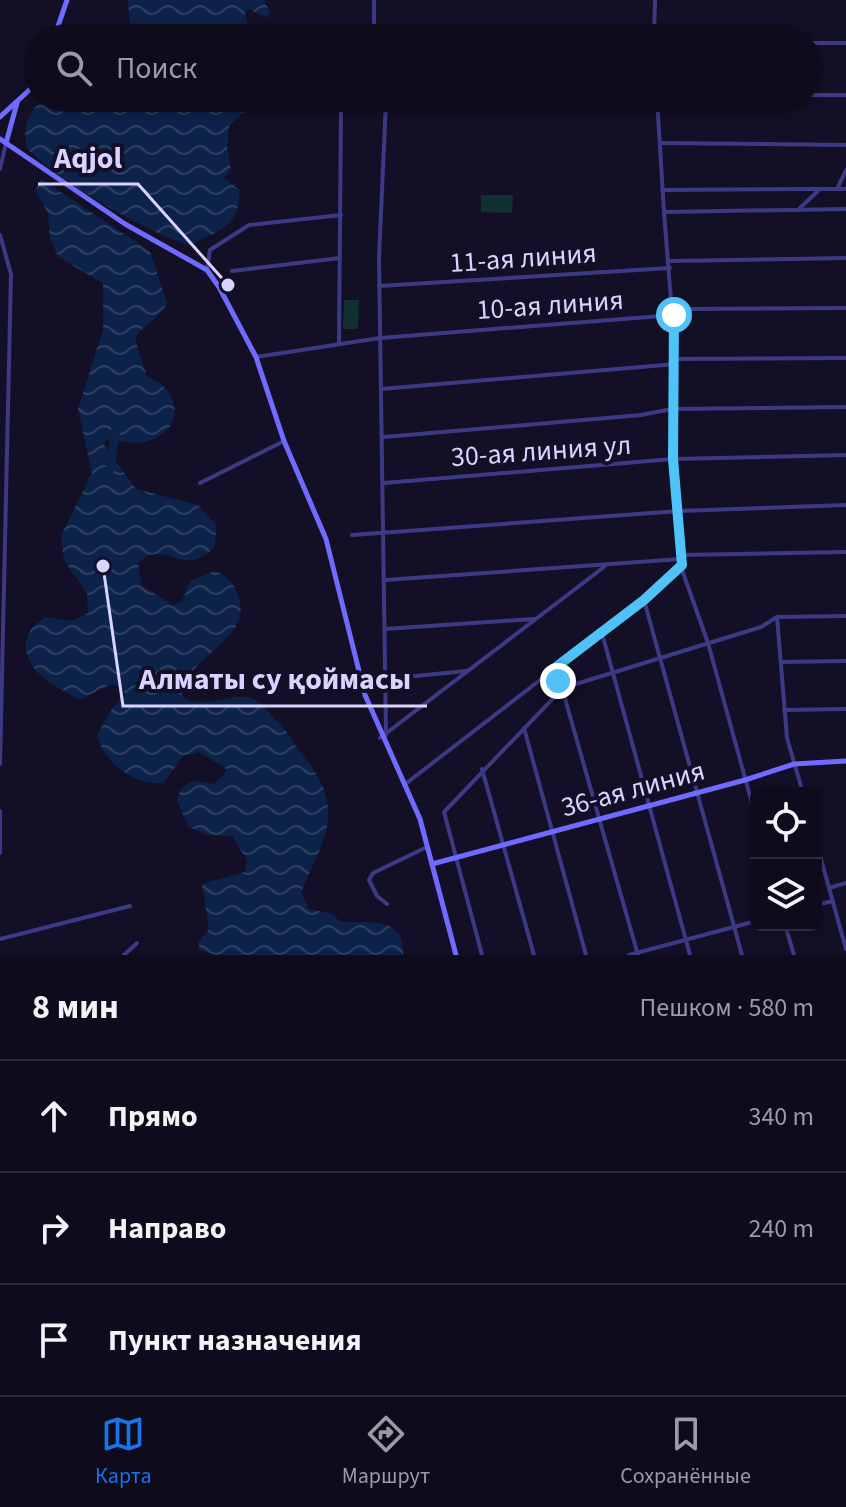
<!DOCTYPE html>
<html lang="ru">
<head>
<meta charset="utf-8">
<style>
	body { margin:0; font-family:"Source Sans 3",sans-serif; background:#171425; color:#f1f3f6 }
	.controls { position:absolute; right:24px; bottom:24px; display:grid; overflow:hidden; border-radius:12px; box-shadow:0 2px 6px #0004 }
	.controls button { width:72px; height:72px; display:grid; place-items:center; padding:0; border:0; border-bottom:2px solid #2e2b3b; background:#0e0b1c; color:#f1f3f6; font:40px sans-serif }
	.stop { position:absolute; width:24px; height:24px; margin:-18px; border:6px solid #4fc3f7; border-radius:50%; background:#fff }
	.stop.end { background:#4fc3f7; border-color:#fff; box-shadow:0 2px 8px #0008 }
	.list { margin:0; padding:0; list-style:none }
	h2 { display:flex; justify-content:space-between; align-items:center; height:104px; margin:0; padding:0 32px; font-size:34px }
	h2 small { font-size:26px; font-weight:400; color:#9b9ba3 }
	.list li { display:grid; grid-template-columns:52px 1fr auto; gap:24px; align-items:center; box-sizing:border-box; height:112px; padding:0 32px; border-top:2px solid #2e2b3b }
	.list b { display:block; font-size:30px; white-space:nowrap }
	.list em { font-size:26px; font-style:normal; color:#9b9ba3 }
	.icon { flex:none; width:44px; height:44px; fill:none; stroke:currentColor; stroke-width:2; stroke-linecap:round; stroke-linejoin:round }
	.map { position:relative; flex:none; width:846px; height:955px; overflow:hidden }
	.search { position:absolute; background:#0e0b1c; box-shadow:0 2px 6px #0004; left:24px; right:24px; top:24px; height:88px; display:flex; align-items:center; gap:20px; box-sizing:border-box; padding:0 28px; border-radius:44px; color:#9b9ba3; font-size:30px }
	.sheet { height:440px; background:#0e0b1c }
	nav { display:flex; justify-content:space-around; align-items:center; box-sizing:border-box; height:112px; border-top:2px solid #2e2b3b; background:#0e0b1c; font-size:22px; color:#9b9ba3 }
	nav a { display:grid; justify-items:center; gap:4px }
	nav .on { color:#1a73e8 }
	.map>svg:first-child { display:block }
	.green { fill:#12302f }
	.water { fill:url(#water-waves) }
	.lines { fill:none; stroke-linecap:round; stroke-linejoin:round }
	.river { stroke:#0c2248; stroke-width:9 }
	.street { stroke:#3d3a85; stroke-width:4 }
	.secondary { stroke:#6f6bff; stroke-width:5 }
	.route { stroke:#4fc3f7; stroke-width:10 }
	.labels { text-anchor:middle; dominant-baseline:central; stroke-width:8; stroke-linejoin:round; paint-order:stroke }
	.street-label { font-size:28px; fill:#d9d4ff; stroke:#130f26 }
	.leader { fill:none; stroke:#d9d4ff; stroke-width:3 }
	.callout-dot { fill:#d9d4ff; stroke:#130f26; stroke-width:3 }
	.callout-label { font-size:30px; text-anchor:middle; font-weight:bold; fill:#d9d4ff; stroke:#130f26; stroke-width:8; stroke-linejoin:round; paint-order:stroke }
</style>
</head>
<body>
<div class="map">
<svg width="846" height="955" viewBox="0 0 846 955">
	<defs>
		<pattern id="water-waves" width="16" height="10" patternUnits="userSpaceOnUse" patternTransform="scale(2)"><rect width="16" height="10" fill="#0c2248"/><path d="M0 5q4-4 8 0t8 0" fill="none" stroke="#2f4163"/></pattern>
	</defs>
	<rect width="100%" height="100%" fill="#130f26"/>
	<!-- green -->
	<g class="green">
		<path d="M481,195H513L512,213L481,212Z"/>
		<path d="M344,300H359L358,329H343Z"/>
	</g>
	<!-- water -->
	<g class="water">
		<path d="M128,0H263L271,13L265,17L249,9L245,12L247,22L261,38H125L130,23Z"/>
		<path d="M46,98H258L229,126L227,147L231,169L224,178L239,190C241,226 218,232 189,245C151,235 54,178 27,148C22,125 28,112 46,98Z"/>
		<path d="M41,179L150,251L167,303C159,320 143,323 135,339L147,377C179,387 187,427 151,440C136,446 122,440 106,440L104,445L136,489L198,505L217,526L214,547C183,581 166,536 138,563L142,586L173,605L182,601L190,581L215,571C228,576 235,585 239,598C252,641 186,655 182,695C196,711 228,694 247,697C265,701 267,714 279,723C290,733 291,741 300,752C347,807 327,833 301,892L309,909L333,914L340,922C367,923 406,915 403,955H216L200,950L198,943L209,929L202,884L245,872L247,860L232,836L208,835L189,827L177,801L181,788L193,781L214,784L228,770L199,752L183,756L164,783C135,786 103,763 97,735L111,710L125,694L122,688L111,684L79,700C54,684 29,677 25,644L31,629L45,617L72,621L88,613L87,594L64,560L61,536L92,473L78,409L103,330V283L58,257L50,238L48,213L35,191Z"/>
	</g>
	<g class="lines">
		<!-- river -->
		<path class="river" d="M110,469L116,428"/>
		<!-- street -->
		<g class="street">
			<path d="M374,38V0"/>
			<path d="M654,38L655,0"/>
			<path d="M808,43H846"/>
			<path d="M808,95H846"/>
			<path d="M657,98L664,212L846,209"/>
			<path d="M660,143L846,145"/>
			<path d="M0,169L6,143"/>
			<path d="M837,189H846"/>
			<path d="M662,190L820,189"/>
			<path d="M800,208L820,189H837L846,170"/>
			<path d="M0,235L11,274L0,764"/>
			<path d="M670,261L846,258"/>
			<path d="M207,270L210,250L249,225L341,215"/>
			<path d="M232,271L340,258"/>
			<path d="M379,286L670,268"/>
			<path d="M339,344L341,106L348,98L382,100L386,101L379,258L386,735"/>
			<path d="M256,357L380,338L674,315L684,309L846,308"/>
			<path d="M675,359L846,358"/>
			<path d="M381,389L676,364"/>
			<path d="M384,437L641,415L672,409L846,407"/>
			<path d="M200,483L284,441"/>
			<path d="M384,483L673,459L846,455"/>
			<path d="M352,535L679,511L846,505"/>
			<path d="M681,555L846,552"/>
			<path d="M681,567L708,643L756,818"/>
			<path d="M385,580L681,559"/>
			<path d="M644,600L742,955"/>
			<path d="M385,629L534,619"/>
			<path d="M602,633L690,955"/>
			<path d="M781,662L846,661"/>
			<path d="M556,667L638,955"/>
			<path d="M385,679L466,671"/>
			<path d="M784,710L846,709"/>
			<path d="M524,728L586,955"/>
			<path d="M380,738L604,567"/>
			<path d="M482,769L534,955"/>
			<path d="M404,785L644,600L682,565L673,459L676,364L664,212"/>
			<path d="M803,793L787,738L777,617L846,616"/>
			<path d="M0,811V853"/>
			<path d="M816,841L846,949"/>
			<path d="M829,888L846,883"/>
			<path d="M387,904L377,896L369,880L373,873L427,847"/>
			<path d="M816,905L833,901"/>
			<path d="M785,925L794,955"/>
			<path d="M0,939L130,906"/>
			<path d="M124,955L137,943"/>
			<path d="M482,955L444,812L563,688L761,627L777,617"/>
			<path d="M629,955L756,921"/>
		</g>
		<!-- secondary -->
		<g class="secondary">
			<path d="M54,38L67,0"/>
			<path d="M0,117L38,82"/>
			<path d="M0,139L125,224L207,270L219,287L256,357L284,441L326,539L365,695L420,819L456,955"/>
			<path d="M6,143L17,103"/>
			<path d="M432,864L745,780L794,764L846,761"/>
		</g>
	</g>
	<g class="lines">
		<!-- route -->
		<path class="route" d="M558,681L556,667L644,600L682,565L673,459L674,315"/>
	</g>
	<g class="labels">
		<!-- street labels -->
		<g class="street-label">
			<text transform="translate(523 258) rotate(-4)">11-ая линия</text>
			<text transform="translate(550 305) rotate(-4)">10-ая линия</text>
			<text transform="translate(541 451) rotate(-4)">30-ая линия ул</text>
			<text transform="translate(633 789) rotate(-15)">36-ая линия</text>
		</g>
	</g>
	<!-- callouts -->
	<path class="leader" d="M228 285L138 184H38M103 566L123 706H427"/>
	<g class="callout-dot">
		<circle cx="228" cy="285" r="8"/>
		<circle cx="103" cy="566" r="8"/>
	</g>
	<g class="callout-label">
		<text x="88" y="168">Aqjol</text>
		<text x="275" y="689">Алматы су қоймасы</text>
	</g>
</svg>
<div class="controls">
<button><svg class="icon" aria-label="locate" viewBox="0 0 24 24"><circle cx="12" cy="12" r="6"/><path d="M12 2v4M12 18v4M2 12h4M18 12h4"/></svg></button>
<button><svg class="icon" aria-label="layers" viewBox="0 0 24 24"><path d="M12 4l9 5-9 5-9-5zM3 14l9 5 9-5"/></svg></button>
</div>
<div class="stop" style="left:674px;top:315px"></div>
<div class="stop end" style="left:558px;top:681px"></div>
<div class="search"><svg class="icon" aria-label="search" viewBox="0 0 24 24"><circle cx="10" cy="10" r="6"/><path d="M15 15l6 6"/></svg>Поиск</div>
</div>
<section class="sheet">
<h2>8 мин<small>Пешком · 580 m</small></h2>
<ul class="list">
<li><svg class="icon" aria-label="ahead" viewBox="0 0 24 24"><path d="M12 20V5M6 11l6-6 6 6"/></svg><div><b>Прямо</b></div><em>340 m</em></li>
<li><svg class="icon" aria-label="right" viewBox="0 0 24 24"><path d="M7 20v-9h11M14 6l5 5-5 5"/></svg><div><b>Направо</b></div><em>240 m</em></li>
<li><svg class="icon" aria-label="arrive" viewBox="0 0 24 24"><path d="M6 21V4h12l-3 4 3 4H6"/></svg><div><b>Пункт назначения</b></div></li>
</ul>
</section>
<nav>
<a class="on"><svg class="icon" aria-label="map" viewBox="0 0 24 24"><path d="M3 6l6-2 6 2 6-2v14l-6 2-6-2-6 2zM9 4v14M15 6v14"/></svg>Карта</a>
<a><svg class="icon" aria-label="directions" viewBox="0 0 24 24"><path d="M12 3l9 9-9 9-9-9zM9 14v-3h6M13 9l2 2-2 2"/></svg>Маршрут</a>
<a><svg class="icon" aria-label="saved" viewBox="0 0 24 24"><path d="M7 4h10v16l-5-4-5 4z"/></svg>Сохранённые</a>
</nav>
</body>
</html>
